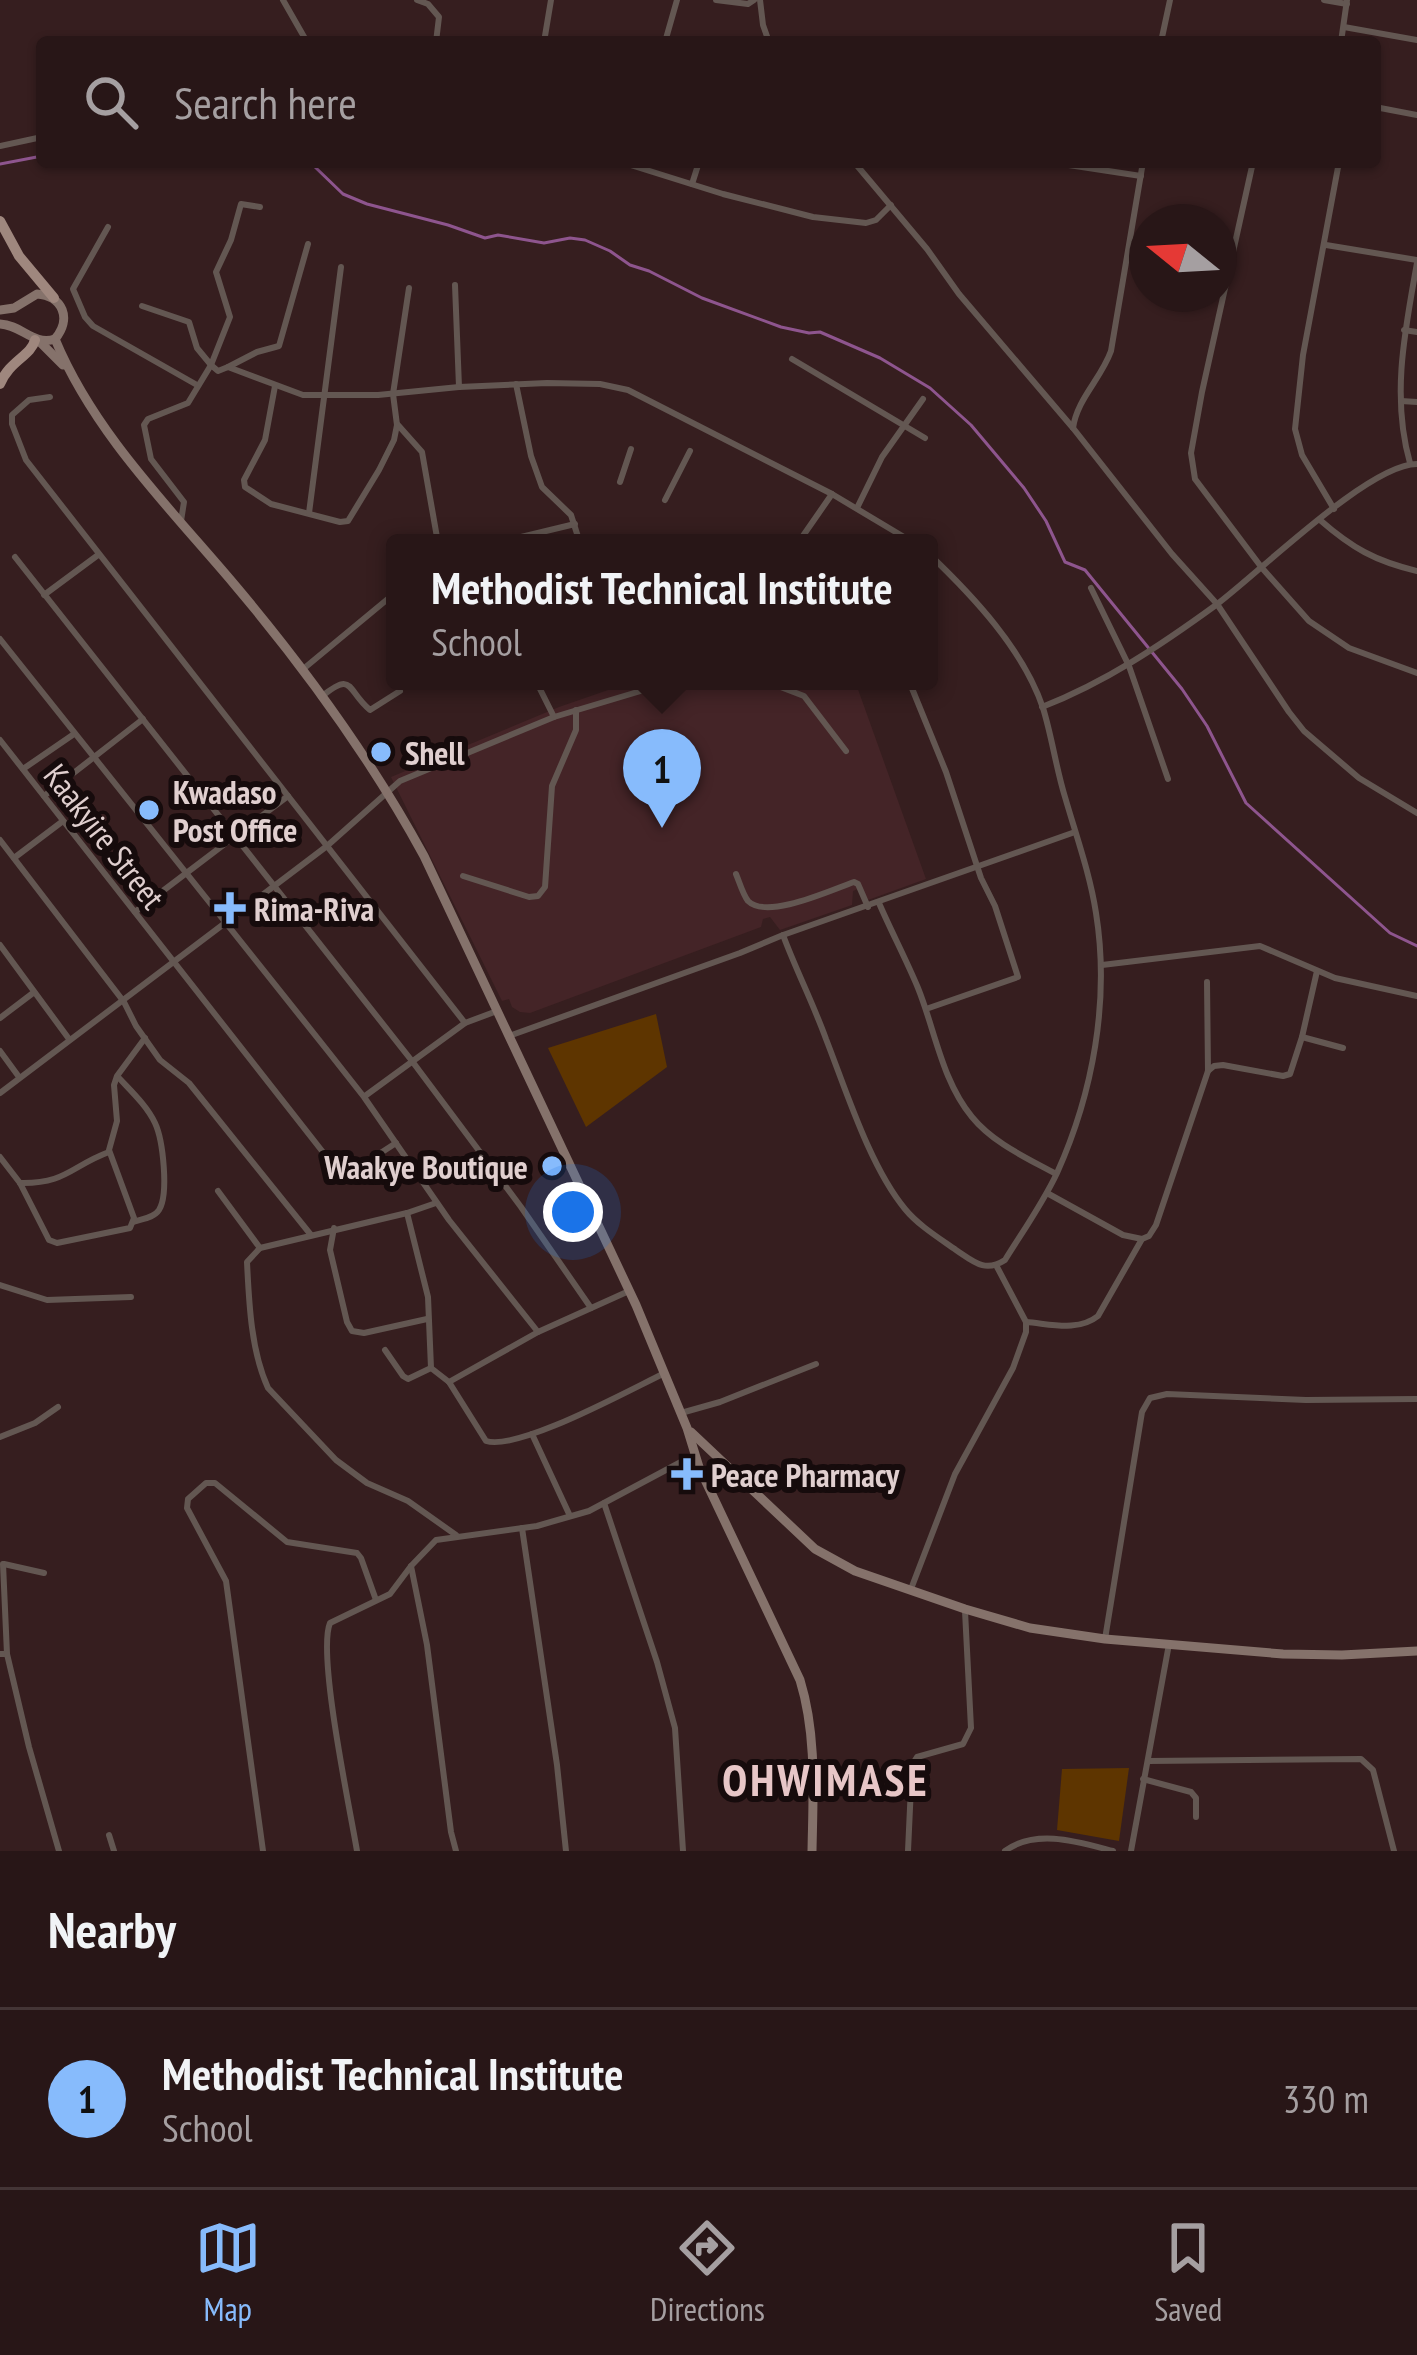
<!DOCTYPE html>
<html lang="en">
<head>
<meta charset="utf-8">
<style>
	body { margin:0; font-family:"PT Sans Narrow",sans-serif; background:#301f20; color:#f1f3f6 }
	.compass { position:absolute; left:1129px; top:204px; width:108px; height:108px; border-radius:50%; background:#281617; box-shadow:0 3px 9px #0004; rotate:288deg }
	.you { position:absolute; left:573px; top:1212px; width:42px; height:42px; margin:-30px; border:9px solid #fff; border-radius:50%; background:#1a73e8; box-shadow:0 0 0 18px #1a73e833 }
	.badge { display:grid; place-items:center; width:78px; height:78px; border-radius:50%; background:#87bbfc; color:#111; font-size:39px; font-weight:700 }
	.pin { position:absolute; translate:-50% -99px; filter:drop-shadow(0 3px 6px #0008) }
	.pin::after { content:''; position:absolute; top:63px; width:42px; height:36px; background:inherit; clip-path:polygon(0 0,100% 0,50% 100%) }
	.popup { position:absolute; left:386px; top:534px; width:552px; height:156px; box-sizing:border-box; display:grid; place-content:center; border-radius:12px; background:#281617; filter:drop-shadow(0 3px 9px #0005); font-size:39px; white-space:nowrap; color:#a59fa1 }
	.popup b { font-size:45px; color:#f1f3f6 }
	.popup::after { content:''; position:absolute; left:50%; top:100%; margin-left:-24px; border:24px solid transparent; border-top-color:#281617 }
	.list { margin:0; padding:0; list-style:none }
	h2 { display:flex; justify-content:space-between; align-items:center; height:156px; margin:0; padding:0 48px; font-size:51px }
	h2 small { font-size:39px; font-weight:400; color:#a59fa1 }
	.list li { display:grid; grid-template-columns:78px 1fr auto; gap:36px; align-items:center; box-sizing:border-box; height:180px; padding:0 48px; border-top:3px solid #443536 }
	.list b { display:block; font-size:45px; white-space:nowrap }
	.list p { margin:0; font-size:39px; white-space:nowrap; color:#a59fa1 }
	.list em { font-size:39px; font-style:normal; color:#a59fa1 }
	.icon { flex:none; width:66px; height:66px; fill:none; stroke:currentColor; stroke-width:2; stroke-linecap:round; stroke-linejoin:round }
	.map { position:relative; flex:none; width:1417px; height:1851px; overflow:hidden }
	.search { position:absolute; background:#281617; box-shadow:0 3px 9px #0004; left:36px; right:36px; top:36px; height:132px; display:flex; align-items:center; gap:30px; box-sizing:border-box; padding:0 42px; border-radius:12px; color:#a59fa1; font-size:45px }
	.sheet { height:336px; background:#281617 }
	nav { display:flex; justify-content:space-around; align-items:center; box-sizing:border-box; height:168px; border-top:3px solid #443536; background:#281617; font-size:33px; color:#a59fa1 }
	nav a { display:grid; justify-items:center; gap:6px }
	nav .on { color:#87bbfc }
	.map>svg:first-child { display:block }
	.built { fill:#442427 }
	.green { fill:#5e3500 }
	.lines { fill:none; stroke-linecap:round; stroke-linejoin:round }
	.stream { stroke:#8e558e; stroke-width:3 }
	.street { stroke:#635752; stroke-width:6 }
	.secondary { stroke:#85726b; stroke-width:9 }
	.primary { stroke:#9f877e; stroke-width:10 }
	.poi-dot { fill:#87bbfc; stroke:#160b0c; stroke-width:4.5 }
	.labels { text-anchor:middle; dominant-baseline:central; stroke-width:12; stroke-linejoin:round; paint-order:stroke }
	.poi-label { font-size:33px; font-weight:bold; fill:#e0cfcf; stroke:#160b0c; text-anchor:start }
	.street-label { font-size:33px; fill:#e0cfcf; stroke:#160b0c }
	.district-label { font-size:45px; font-weight:bold; letter-spacing:3px; fill:#e7c6c7; stroke:#160b0c }
</style>
</head>
<body>
<div class="map">
<svg width="1417" height="1851" viewBox="0 0 1417 1851">
	<rect width="100%" height="100%" fill="#361e1f"/>
	<!-- built -->
	<path class="built" d="M634,681H855L926,879L868,900L858,889L853,891L852,905L780,930L770,917L763,919L761,927L530,1013L520,1012L512,1007L509,999L502,1001L391,777L559,707Z"/>
	<!-- green -->
	<g class="green">
		<path d="M656,1014L667,1067L586,1127L548,1048Z"/>
		<path d="M1129,1768L1119,1841L1057,1830L1062,1769Z"/>
	</g>
	<g class="lines">
		<!-- stream -->
		<g class="stream">
			<path d="M305,162L315,167L343,194L367,204L448,225L485,238L498,235L544,243L570,238L585,240L610,251L630,265L649,271L702,298L781,327L809,333L820,332L880,358L930,388L971,425L1024,488L1046,521L1065,562L1085,570L1182,689L1207,726L1246,803L1390,933L1417,946"/>
			<path d="M0,164L42,156"/>
		</g>
		<!-- street -->
		<g class="street">
			<path d="M283,0L307,42"/>
			<path d="M417,0L428,4L439,17L436,42"/>
			<path d="M716,0L748,4L754,0"/>
			<path d="M760,0L763,25L769,42"/>
			<path d="M1324,0L1347,4"/>
			<path d="M1344,27L1417,40"/>
			<path d="M544,42L551,0"/>
			<path d="M665,42L677,0"/>
			<path d="M1161,42L1170,0"/>
			<path d="M1341,42L1347,0"/>
			<path d="M1375,107L1417,115"/>
			<path d="M0,146L42,137"/>
			<path d="M621,162L723,194L813,217L866,223L876,220L891,205"/>
			<path d="M854,162L927,249L959,294L1073,428L1172,554L1217,604L1289,712L1304,731L1359,778L1417,813"/>
			<path d="M1049,162L1141,176"/>
			<path d="M1253,162L1202,392L1191,453L1195,479L1262,568L1309,621L1349,648L1417,673"/>
			<path d="M692,184L699,162"/>
			<path d="M108,227L73,289L85,317L93,326L197,385"/>
			<path d="M1326,245L1417,260"/>
			<path d="M455,285L459,387"/>
			<path d="M142,306L189,322L197,348L211,365L230,317L216,272L231,240L241,204L260,207"/>
			<path d="M1404,330L1417,332"/>
			<path d="M792,359L925,438"/>
			<path d="M228,367L257,352L279,346L308,244"/>
			<path d="M516,384L531,456L542,487L571,515L580,543"/>
			<path d="M275,386L265,440L244,480L245,487L271,504L340,522L348,521L379,470L394,440L397,425L393,394L409,288"/>
			<path d="M50,397L29,400L12,415V424L26,460L465,1023"/>
			<path d="M1401,401L1417,402"/>
			<path d="M398,425L422,452L438,543"/>
			<path d="M1073,428C1077,399 1101,379 1111,351L1143,162"/>
			<path d="M1410,463C1391,397 1405,330 1417,263"/>
			<path d="M620,482L631,449"/>
			<path d="M665,500L690,451"/>
			<path d="M857,508L882,457L923,399"/>
			<path d="M1334,509L1302,455L1295,429L1303,355L1339,162"/>
			<path d="M309,513L341,267"/>
			<path d="M1320,520C1352,548 1375,561 1417,571"/>
			<path d="M181,521L184,502L151,459L144,425L148,419L188,403L211,365L218,371L228,367L303,395H378L459,387L547,383L600,384L628,390L832,494L914,543"/>
			<path d="M496,543L575,524"/>
			<path d="M798,543L832,494"/>
			<path d="M15,557L412,1061L521,1207L591,1308"/>
			<path d="M1091,588L1129,666L1168,779"/>
			<path d="M44,595L98,555"/>
			<path d="M0,639L327,1050L364,1097L449,1220L538,1332"/>
			<path d="M302,670L395,593"/>
			<path d="M765,681L804,696L846,751"/>
			<path d="M909,681L946,772L981,878L995,906L1018,977L926,1009"/>
			<path d="M321,697C354,670 346,690 370,710L400,691"/>
			<path d="M1042,707C1106,682 1161,645 1216,605C1260,572 1369,464 1417,464"/>
			<path d="M554,717L674,681"/>
			<path d="M0,740L326,1156L331,1160L359,1167L396,1143"/>
			<path d="M23,769L74,734"/>
			<path d="M44,796L143,719"/>
			<path d="M0,840L124,1002L136,1026L160,1060L189,1083L311,1235"/>
			<path d="M14,858L63,821"/>
			<path d="M736,874C739,881 743,895 748,901C767,920 831,890 854,882L858,884L868,907"/>
			<path d="M463,876L529,897L538,896L545,887L552,786L576,730V710"/>
			<path d="M879,903C891,931 906,959 918,988C935,1030 942,1081 972,1117C993,1143 1027,1158 1056,1174"/>
			<path d="M135,912L288,796"/>
			<path d="M783,935C796,970 813,1003 826,1039C846,1090 870,1167 905,1209C918,1225 939,1238 956,1250C974,1262 985,1273 1005,1260C1023,1231 1043,1203 1057,1173C1093,1093 1110,1000 1096,913C1090,874 1076,835 1065,797C1056,768 1052,737 1043,708C1023,649 973,596 929,554"/>
			<path d="M0,945L69,1039"/>
			<path d="M1102,965L1260,946L1335,978L1417,996"/>
			<path d="M0,1018L33,993"/>
			<path d="M509,1036L740,953L783,935L1075,832"/>
			<path d="M1302,1037L1343,1048"/>
			<path d="M0,1051L19,1077"/>
			<path d="M1208,1071L1214,1066L1223,1065L1283,1076L1290,1074L1302,1037L1317,971"/>
			<path d="M119,1078C132,1092 147,1106 155,1123C163,1140 169,1194 159,1210C154,1218 141,1219 133,1222"/>
			<path d="M0,1093L327,846L400,781L554,717L536,681"/>
			<path d="M365,1096L465,1023L497,1011"/>
			<path d="M0,1157L20,1183L49,1240L57,1243L130,1228L134,1218L109,1150L117,1121L114,1085L117,1076L145,1038"/>
			<path d="M20,1183C66,1184 71,1166 109,1152"/>
			<path d="M218,1191L260,1248"/>
			<path d="M1047,1193L1123,1235L1142,1239"/>
			<path d="M436,1203L407,1213L260,1248L247,1262C249,1303 251,1351 268,1388L336,1460L367,1483L408,1501L456,1535"/>
			<path d="M407,1213L428,1297L431,1368L449,1382L486,1441C519,1451 629,1390 665,1373"/>
			<path d="M334,1228L330,1250L347,1322L352,1331L364,1333L427,1319"/>
			<path d="M0,1285L47,1300L131,1297"/>
			<path d="M1026,1322C1051,1324 1078,1332 1098,1316L1142,1239L1149,1236L1156,1225L1208,1071L1207,982"/>
			<path d="M385,1350L403,1376L408,1379L431,1368"/>
			<path d="M449,1382L538,1332L629,1291"/>
			<path d="M681,1413L720,1402L816,1364"/>
			<path d="M532,1434L570,1516"/>
			<path d="M0,1437L35,1423L58,1407"/>
			<path d="M604,1503L657,1662L675,1728L683,1851"/>
			<path d="M522,1528L557,1765L566,1851"/>
			<path d="M4,1564L44,1573"/>
			<path d="M411,1566L427,1645L451,1832L456,1851"/>
			<path d="M911,1589L955,1474L1013,1368L1026,1332V1322L996,1265"/>
			<path d="M1105,1639L1142,1412L1150,1398L1167,1394L1306,1400L1417,1399"/>
			<path d="M0,1654H7L3,1564"/>
			<path d="M7,1654L29,1747L59,1851"/>
			<path d="M1148,1761L1361,1759L1373,1770L1394,1851"/>
			<path d="M1143,1779L1191,1792L1196,1798V1817"/>
			<path d="M109,1835L114,1851"/>
			<path d="M263,1851L226,1581L187,1508L188,1499L206,1483H215L287,1542L357,1553L361,1558L376,1600"/>
			<path d="M357,1851C350,1809 317,1654 330,1623L390,1594L411,1566L436,1540L537,1526L589,1511L694,1455"/>
			<path d="M908,1851L912,1765L917,1757L963,1744L971,1728L965,1611"/>
			<path d="M1005,1851C1036,1828 1079,1842 1113,1851"/>
			<path d="M1131,1851L1169,1644"/>
		</g>
		<!-- secondary -->
		<g class="secondary">
			<path d="M0,310L14,308L37,294C63,296 72,319 55,339"/>
			<path d="M0,324C22,325 33,346 55,339"/>
			<path d="M55,339C94,433 169,507 234,584C305,668 371,759 424,856L636,1305L687,1428L699,1467L800,1680C817,1735 813,1794 812,1851"/>
			<path d="M39,341L63,365"/>
			<path d="M691,1432L815,1549L855,1571L965,1609L1030,1628L1105,1639L1283,1654L1342,1655L1417,1651"/>
		</g>
		<!-- primary -->
		<g class="primary">
			<path d="M0,221L19,256L54,298"/>
			<path d="M0,384C9,361 31,356 35,340"/>
		</g>
	</g>
	<!-- markers -->
	<g class="poi-dot">
		<circle cx="381" cy="752" r="12"/>
		<circle cx="149" cy="810" r="12"/>
		<path d="M224 890h12v12h12v12h-12v12h-12v-12h-12v-12h12z"/>
		<circle cx="552" cy="1166" r="12"/>
		<path d="M681 1456h12v12h12v12h-12v12h-12v-12h-12v-12h12z"/>
	</g>
	<g class="labels">
		<!-- poi labels -->
		<g class="poi-label">
			<text x="405" y="752">Shell</text>
			<text x="173" y="791">Kwadaso<tspan x="173" dy="38">Post Office</tspan></text>
			<text x="254" y="908">Rima-Riva</text>
			<text x="528" y="1166" text-anchor="end">Waakye Boutique</text>
			<text x="711" y="1474">Peace Pharmacy</text>
		</g>
		<!-- street labels -->
		<g class="street-label">
			<text transform="translate(105 836) rotate(52)">Kaakyire Street</text>
		</g>
		<!-- district labels -->
		<g class="district-label">
			<text x="826" y="1779">OHWIMASE</text>
		</g>
	</g>
</svg>
<svg class="compass" viewBox="-18 -18 36 36"><path d="M0-13l5 13h-10z" fill="#e53935"/><path d="M0 13l5-13h-10z" fill="#a59fa1"/></svg>
<div class="you"></div>
<div class="pin badge" style="left:662px;top:828px">1</div>
<div class="popup"><b>Methodist Technical Institute</b>School</div>
<div class="search"><svg class="icon" aria-label="search" viewBox="0 0 24 24"><circle cx="10" cy="10" r="6"/><path d="M15 15l6 6"/></svg>Search here</div>
</div>
<section class="sheet">
<h2>Nearby<small></small></h2>
<ul class="list">
<li><span class="badge">1</span><div><b>Methodist Technical Institute</b><p>School</p></div><em>330 m</em></li>
</ul>
</section>
<nav>
<a class="on"><svg class="icon" aria-label="map" viewBox="0 0 24 24"><path d="M3 6l6-2 6 2 6-2v14l-6 2-6-2-6 2zM9 4v14M15 6v14"/></svg>Map</a>
<a><svg class="icon" aria-label="directions" viewBox="0 0 24 24"><path d="M12 3l9 9-9 9-9-9zM9 14v-3h6M13 9l2 2-2 2"/></svg>Directions</a>
<a><svg class="icon" aria-label="saved" viewBox="0 0 24 24"><path d="M7 4h10v16l-5-4-5 4z"/></svg>Saved</a>
</nav>
</body>
</html>
